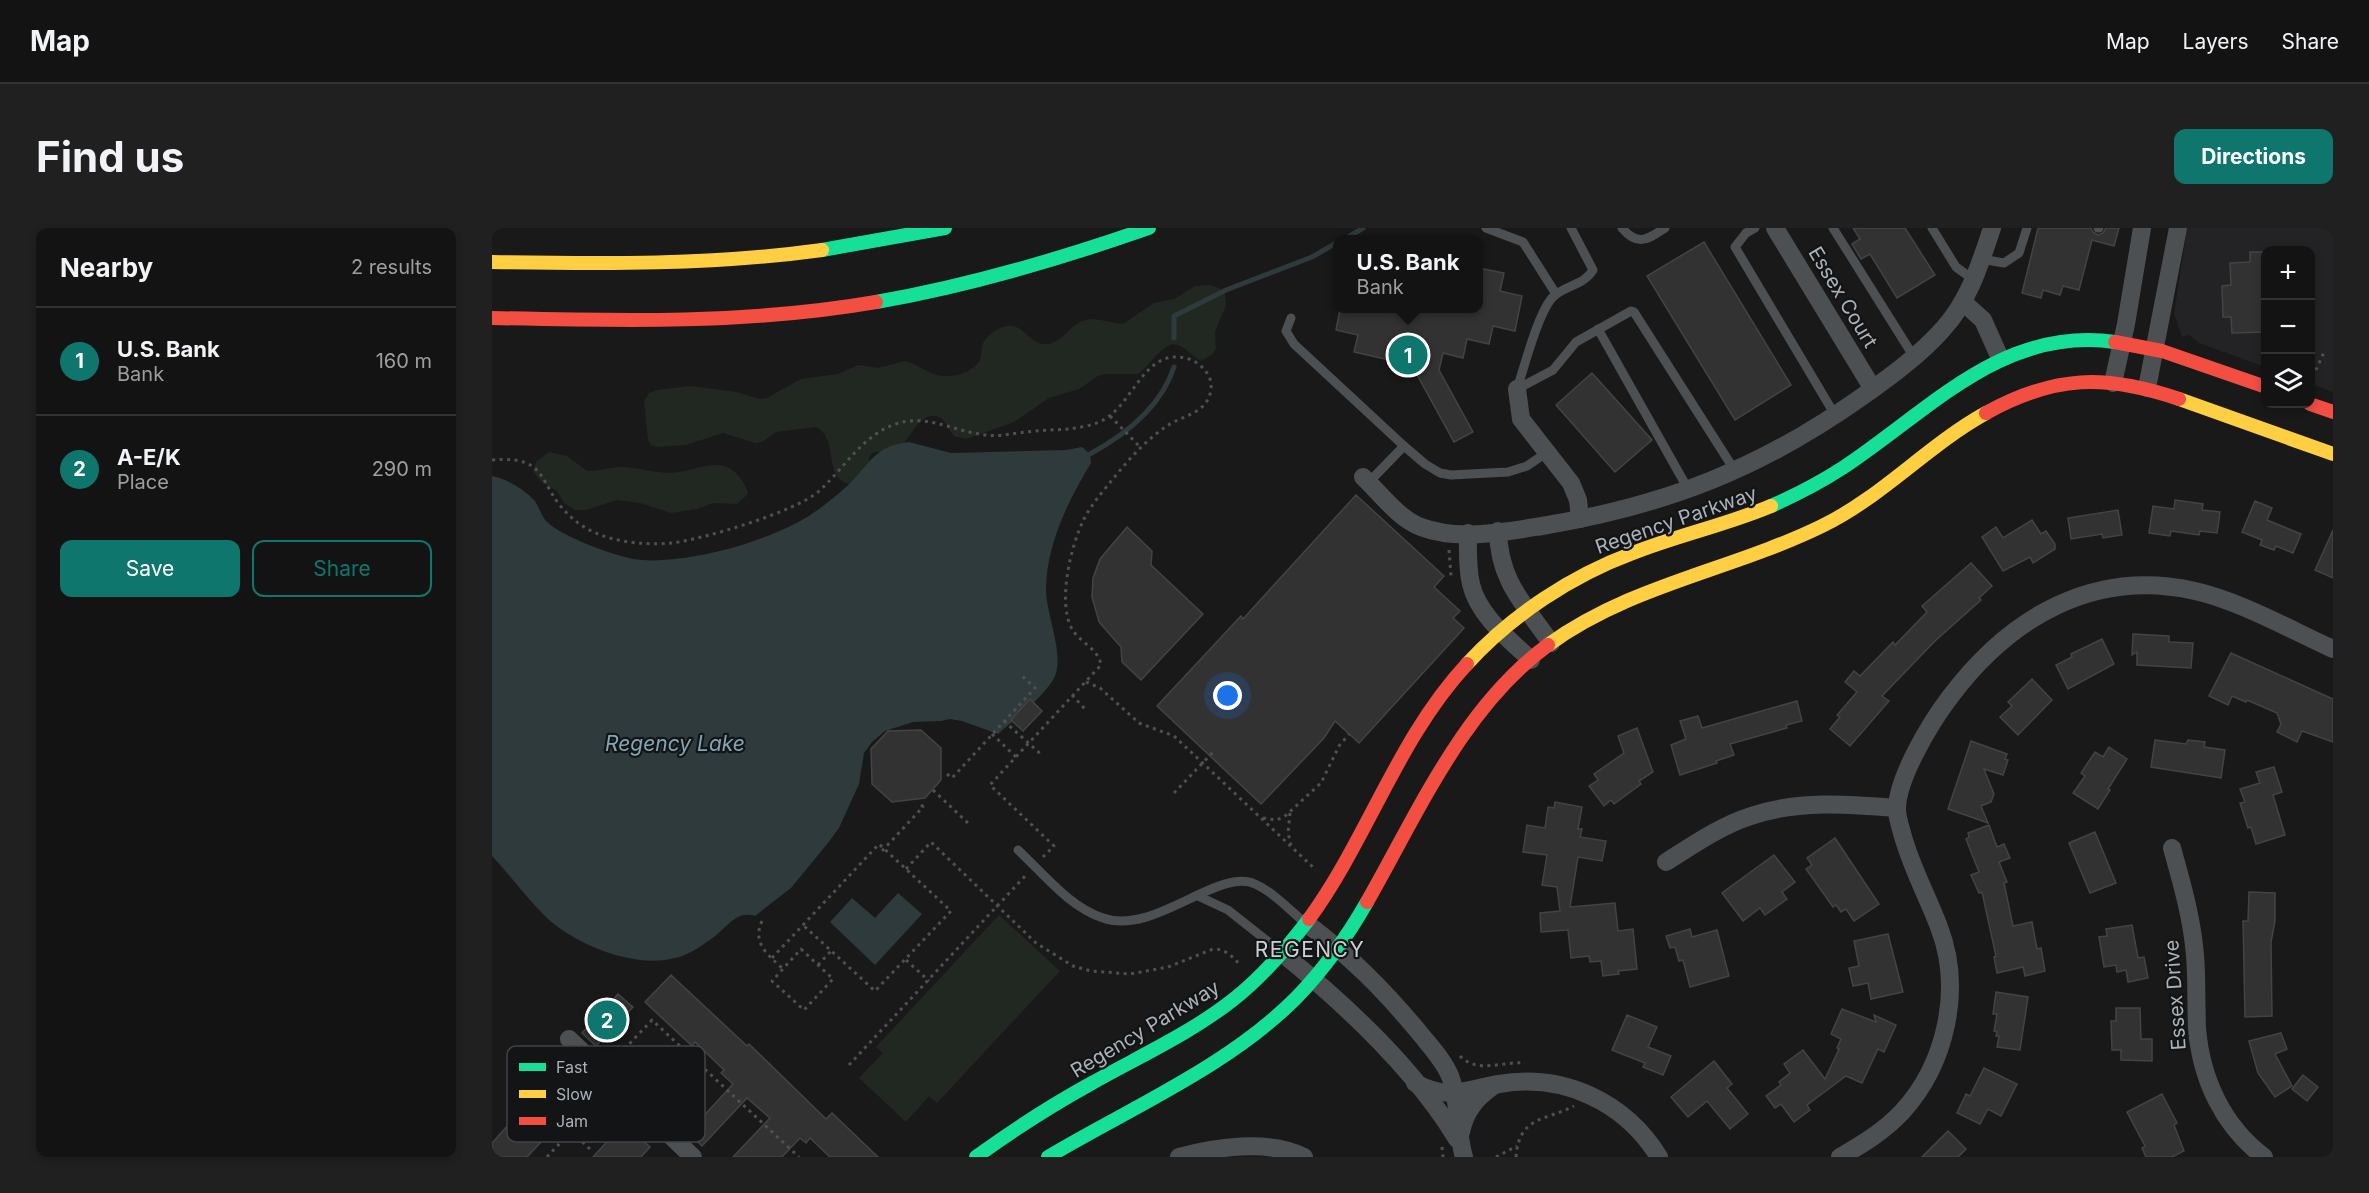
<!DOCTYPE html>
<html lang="en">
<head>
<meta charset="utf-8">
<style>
	body { margin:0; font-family:Inter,sans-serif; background:#202021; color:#f1f3f6 }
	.controls { position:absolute; right:18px; top:18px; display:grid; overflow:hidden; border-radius:12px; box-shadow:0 3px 9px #0003 }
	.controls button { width:54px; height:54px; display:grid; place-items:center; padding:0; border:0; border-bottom:2px solid #323233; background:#131313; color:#f1f3f6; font:30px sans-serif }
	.you { position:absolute; left:736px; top:468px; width:21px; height:21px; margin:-15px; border:4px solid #fff; border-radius:50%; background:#1a73e8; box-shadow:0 0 0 9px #1a73e833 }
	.badge { display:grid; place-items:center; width:39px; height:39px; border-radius:50%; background:#0f766e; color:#fff; font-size:20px; font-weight:700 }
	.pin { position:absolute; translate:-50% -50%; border:3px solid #fff; box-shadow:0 2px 6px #0006 }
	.popup { position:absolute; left:841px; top:7px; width:150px; height:78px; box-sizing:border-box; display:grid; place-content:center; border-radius:12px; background:#131313; filter:drop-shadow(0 2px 4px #0005); font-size:20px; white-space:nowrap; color:#9d9ea0 }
	.popup b { font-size:22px; color:#f1f3f6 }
	.popup::after { content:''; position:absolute; left:50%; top:100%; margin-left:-12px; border:12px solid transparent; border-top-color:#131313 }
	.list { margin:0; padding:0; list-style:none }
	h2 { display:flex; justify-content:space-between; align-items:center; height:78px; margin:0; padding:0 24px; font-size:26px }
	h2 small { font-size:20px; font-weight:400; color:#9d9ea0 }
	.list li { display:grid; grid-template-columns:39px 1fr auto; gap:18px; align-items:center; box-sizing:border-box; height:108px; padding:0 24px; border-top:2px solid #323233 }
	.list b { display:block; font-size:22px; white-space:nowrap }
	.list p { margin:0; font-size:20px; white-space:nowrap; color:#9d9ea0 }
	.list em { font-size:20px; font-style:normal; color:#9d9ea0 }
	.actions { display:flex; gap:12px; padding:18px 24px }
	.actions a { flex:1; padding:14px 0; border:2px solid #0f766e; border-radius:12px; text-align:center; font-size:21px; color:#0f766e }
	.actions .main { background:#0f766e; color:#fff }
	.icon { flex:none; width:33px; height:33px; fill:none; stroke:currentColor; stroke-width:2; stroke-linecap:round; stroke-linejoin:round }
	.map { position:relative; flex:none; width:1841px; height:929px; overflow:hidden; border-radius:12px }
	header { display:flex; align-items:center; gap:36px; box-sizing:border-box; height:84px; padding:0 30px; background:#131313; border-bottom:2px solid #323233 }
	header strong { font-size:28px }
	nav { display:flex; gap:33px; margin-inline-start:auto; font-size:21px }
	.intro { display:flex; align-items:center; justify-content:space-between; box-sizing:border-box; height:144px; padding:0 36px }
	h1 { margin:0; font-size:42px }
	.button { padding:15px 27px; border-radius:12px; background:#0f766e; color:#fff; font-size:21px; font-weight:700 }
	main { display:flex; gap:36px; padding:0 36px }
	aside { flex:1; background:#131313; border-radius:12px; box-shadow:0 3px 9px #0003 }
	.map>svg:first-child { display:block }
	.built { fill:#232325 }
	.green { fill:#212821 }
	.water { fill:#2e3a3c }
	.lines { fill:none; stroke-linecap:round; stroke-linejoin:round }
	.stream { stroke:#2e3a3c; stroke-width:5 }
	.building { fill:#323233; stroke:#414445; stroke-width:1.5 }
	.path { stroke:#4f5054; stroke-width:3; stroke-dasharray:3 4.5; stroke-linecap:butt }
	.lane { stroke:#4d5052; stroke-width:9 }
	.street { stroke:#4d5052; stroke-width:18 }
	.fast { stroke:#16e098; stroke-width:14 }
	.slow { stroke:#ffcf43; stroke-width:14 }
	.jam { stroke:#f24e42; stroke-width:14 }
	.labels { text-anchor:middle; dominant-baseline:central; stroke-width:4.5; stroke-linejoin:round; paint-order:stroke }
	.street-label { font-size:20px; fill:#abb2ba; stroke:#131415 }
	.water-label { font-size:21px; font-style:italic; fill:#82a7b4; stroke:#131415 }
	.neighbourhood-label { font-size:21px; letter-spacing:1.5px; fill:#ccd0d6; stroke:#131415 }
	.key { fill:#131415; stroke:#414347; stroke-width:1.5 }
	.key-label { font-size:16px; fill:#abb2ba }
</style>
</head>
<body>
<header>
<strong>Map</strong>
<nav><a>Map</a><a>Layers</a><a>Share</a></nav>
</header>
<div class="intro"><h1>Find us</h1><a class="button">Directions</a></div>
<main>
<aside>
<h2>Nearby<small>2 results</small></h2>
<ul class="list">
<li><span class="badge">1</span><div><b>U.S. Bank</b><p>Bank</p></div><em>160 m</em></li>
<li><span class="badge">2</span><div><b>A-E/K</b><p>Place</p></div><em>290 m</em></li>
</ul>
<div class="actions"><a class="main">Save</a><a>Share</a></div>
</aside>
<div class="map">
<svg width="1841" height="929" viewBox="0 0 1841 929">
	<rect width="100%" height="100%" fill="#191919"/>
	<!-- built -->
	<path class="built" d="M1695,0H1841V164L1819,156L1818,22H1774L1773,139L1707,115L1697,107L1690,109L1682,86Z"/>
	<!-- green -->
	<g class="green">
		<path d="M717,57L727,60L733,65L734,77L723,104L724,120L721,126L709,133C700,129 695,120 686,117C673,111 657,139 646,146H612L606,148L587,161L557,170L522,194L474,211L462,208C457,203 454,192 447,189C428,181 417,213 408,220C398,227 390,223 380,225L377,229V238L358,256C330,250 348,211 324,199L284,204L270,214L263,215L231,205L194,217L165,219L159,217L156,212L152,173L157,165L165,162L198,158L245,164L267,171L275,170L309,151L346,146L366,137L386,140L413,133C426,136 437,147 451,148C464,149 481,144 488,132C490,127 489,122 490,118C493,108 505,100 515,98C531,95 536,114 551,116C568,118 576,99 590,93C603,88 617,95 631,96L662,75L682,71L703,58Z"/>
		<path d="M57,224L75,228L95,243C107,243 119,239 132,239C150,240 168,247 187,244C202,242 223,232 237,240C246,245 254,256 256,266L245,276L221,275L205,281L179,285L148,275L125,272L94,282H83L72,275L65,263L51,255L41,244L44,234Z"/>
		<path d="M507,687L568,743L445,875L437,868L414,894L367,850L391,825L384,819Z"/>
	</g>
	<!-- water -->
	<g class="water">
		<path d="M417,214L459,225L574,222L590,219L598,226L599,235C576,273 554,317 554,363C555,388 572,426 563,448C556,465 521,493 506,506L470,493L458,491L449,493L421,494L393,503L380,514L372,525L367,556L347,600L336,615L299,660L263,688C245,682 235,699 222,709C214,714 207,720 199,724C156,747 88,720 55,690C35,671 19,648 0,628V248C15,251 32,261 43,273C47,279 49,287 54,293C68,308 121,327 141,331C193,339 290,311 331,278C342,269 353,261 362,251C381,230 386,218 417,214Z"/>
		<path d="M406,665L430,686L383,737L338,694L360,670L383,690Z"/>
	</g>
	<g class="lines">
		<!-- stream -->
		<g class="stream">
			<path d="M851,12L871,0"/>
			<path d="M682,110V88L734,62L820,29L846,14"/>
			<path d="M598,226C633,207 669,179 682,139"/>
		</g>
	</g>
	<!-- building -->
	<g class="building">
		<path d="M1361,0H1413L1443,47L1405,70L1378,26L1369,31L1360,16L1368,11Z"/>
		<path d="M1546,0H1599L1601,4L1606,7L1611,5L1614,0H1627L1622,18L1600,12L1587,62L1571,58L1568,67L1551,62L1549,70L1530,65Z"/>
		<path d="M1212,14L1299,157L1243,192L1155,48Z"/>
		<path d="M1758,24H1773V104L1740,105L1739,89H1731L1730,58L1739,57L1738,35L1758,34Z"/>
		<path d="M987,40L1012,45L1008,63L1030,68L1023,103L1001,98L997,116L975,111L971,130L951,125L947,142L981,204L962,214L907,114L902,133L862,124L866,107L844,102L848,81H987Z"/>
		<path d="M1100,145L1160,212L1123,244L1064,177Z"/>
		<path d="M864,267L952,348L942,359L968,383L961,390L972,400L867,515L843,493L832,510L769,576L665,478L749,388L751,391Z"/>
		<path d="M1683,272L1711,276L1710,282L1728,284L1725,305L1708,303L1707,307L1679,303L1678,308L1657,305L1661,278L1682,281Z"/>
		<path d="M1763,273L1780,280L1775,292L1809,306L1801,325L1784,318L1782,322L1768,317L1770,312L1750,304Z"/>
		<path d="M1626,282L1630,307L1611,310L1610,306L1579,311L1576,290Z"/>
		<path d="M1540,292L1549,306L1554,303L1563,316V321L1541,335L1538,329L1511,343L1490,309L1504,299L1511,310Z"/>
		<path d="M635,299L660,323L659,337L711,386L649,452L630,434L629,419L607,394L600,369L601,350L608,331Z"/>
		<path d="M1841,302V350L1823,342Z"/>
		<path d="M1479,335L1500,358L1487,370L1489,372L1443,413L1390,468L1397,473L1358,518L1338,501L1348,489L1345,487L1365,464L1353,454L1362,443L1368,448L1401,414L1403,417L1435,384L1430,378Z"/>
		<path d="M1641,406L1677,408V414L1701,415L1699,440L1645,437V424L1640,427Z"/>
		<path d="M1610,411L1622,436L1576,461L1564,437L1580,429L1579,426Z"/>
		<path d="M1739,425L1841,471V514L1810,503L1805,514L1785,504L1789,496L1785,485L1755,472L1754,474L1740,468L1736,477L1717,468Z"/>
		<path d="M1540,451L1560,472L1526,507L1508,489L1520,478L1516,474Z"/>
		<path d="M538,471L550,483L531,503L519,492Z"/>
		<path d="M1305,473L1310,493L1294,497L1295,500L1238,516L1242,527L1224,533L1225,535L1188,547L1179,517L1194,511L1188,493L1206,488L1210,500Z"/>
		<path d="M1145,500L1161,544L1147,553L1149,556L1122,576L1119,572L1112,578L1097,558L1106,552L1102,546L1132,525L1126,508Z"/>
		<path d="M429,502L449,520V552L433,570L400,574L380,556L379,521L396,503Z"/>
		<path d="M1663,512L1694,516L1696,512L1713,514L1712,519L1733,522L1729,550L1659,539Z"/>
		<path d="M1479,513L1515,526L1513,531L1516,532L1511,547L1492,541L1502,566L1499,574L1489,578L1496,595L1456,581Z"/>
		<path d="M1617,519L1635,531L1616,561L1618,562L1606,581L1581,565L1593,548L1589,545L1603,524L1611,529Z"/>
		<path d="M1782,539L1790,564L1781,567L1793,607L1764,616L1759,599L1756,600L1748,575L1753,574L1748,561L1768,555L1764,544Z"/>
		<path d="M1063,574L1090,579L1086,601H1090L1088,609L1114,613L1110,633L1086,629L1078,679L1123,675L1126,703L1141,701L1145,741L1126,743L1127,746L1111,748L1109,733L1098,734L1097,728L1079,730L1076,702L1049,704L1048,685L1068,683L1065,659L1050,657L1055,627L1031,624L1035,597L1053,600L1056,579L1062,580Z"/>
		<path d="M1497,597L1505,619L1512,616L1518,630L1507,634L1515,654L1512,655L1521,698L1540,694L1545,721L1549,720L1553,743L1533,748L1531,739L1505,745L1502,729L1504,728L1490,664L1487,665L1479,647L1487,644L1474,611L1477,609L1476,605Z"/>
		<path d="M1603,604L1624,655L1598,665L1577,615Z"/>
		<path d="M1343,610L1387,676L1362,693L1354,681L1349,684L1344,677L1341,679L1314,641L1320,637L1315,630Z"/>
		<path d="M1282,627L1303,654L1290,664L1295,671L1273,687L1268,680L1251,693L1230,665Z"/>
		<path d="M1757,664L1783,665V693L1779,714L1780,788L1753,789L1751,693H1756Z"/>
		<path d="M1640,697L1646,730L1652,729L1656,750L1636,754L1634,742L1625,744L1624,737L1612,739L1607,709L1615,708L1614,701Z"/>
		<path d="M1198,701L1200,709L1225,702L1237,748L1198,759L1191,732L1187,733L1183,719L1178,720L1174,708Z"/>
		<path d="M1396,706L1411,764L1379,771L1376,755L1361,758L1357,740L1367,738L1362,713Z"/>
		<path d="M179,747L255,818L257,816L334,891L340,885L386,929H338L318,910L314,915L308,910L290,929H241L278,890L255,870L210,918L126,840L140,827L208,892L241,856L229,845L232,842L203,814L200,818L153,774Z"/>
		<path d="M1504,764L1536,769L1528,822L1505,819L1507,808H1504L1505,804L1502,803L1505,786H1501Z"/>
		<path d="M126,766L141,779L104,818L90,805Z"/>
		<path d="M1624,780H1648L1649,811H1660V833L1629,832V822H1620L1619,793H1624Z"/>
		<path d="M1350,781L1384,794L1382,787L1404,797L1392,824L1386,821L1370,855L1354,848L1315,877L1318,882L1302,894L1289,876L1283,880L1274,868L1289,857L1287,854L1298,845L1292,836L1311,822L1333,851L1347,821L1345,820L1349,811L1339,806Z"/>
		<path d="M1135,787L1165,799L1156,819L1179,828L1171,847L1151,839L1153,835L1120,822Z"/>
		<path d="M1789,805L1795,821L1783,826L1800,858L1783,869L1766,845L1757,813Z"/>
		<path d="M1222,833L1240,856L1235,860L1256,886L1238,901L1215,873L1196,889L1179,869Z"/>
		<path d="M68,839L99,868L67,902L63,899L35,929H0V915Z"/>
		<path d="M1492,840L1525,856L1509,888L1496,881L1488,896L1465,885L1474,866L1478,868Z"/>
		<path d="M1811,847L1826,859L1815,873L1800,861Z"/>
		<path d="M1670,866L1685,895L1682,897L1692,923L1680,929H1654L1650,920L1653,918L1635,884Z"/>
		<path d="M132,895L158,919L149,929H101Z"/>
		<path d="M1456,903L1474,921L1466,929H1430Z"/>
	</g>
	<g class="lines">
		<!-- path -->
		<g class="path">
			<path d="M1824,142L1833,122"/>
			<path d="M618,188L649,220"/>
			<path d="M0,232C60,227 44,258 79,289C104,313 147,318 180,315C212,311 302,284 326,264C351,242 369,209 401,197C433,184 462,204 494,207C507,209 521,205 535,204C549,202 563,202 577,201C590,199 605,197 616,189C644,169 655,118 697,131C706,134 714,141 718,151C721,160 718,171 711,178C701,188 686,190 675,198C652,213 633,236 616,257C607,268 598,279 592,291C579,317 565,374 580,401C587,414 607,421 609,437L498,557L562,618L551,629"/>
			<path d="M957,322L959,348"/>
			<path d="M594,454L608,460L647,495L682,508L824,642"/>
			<path d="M580,467L594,482"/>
			<path d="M512,493L551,528"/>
			<path d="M500,506L524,529"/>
			<path d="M455,546L460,550L543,460L528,446"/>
			<path d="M441,562L477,596"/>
			<path d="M682,565L723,522"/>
			<path d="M798,585L796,605L799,617"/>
			<path d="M771,590L784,592L792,589L829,555L847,518L857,506"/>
			<path d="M390,623L431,579L428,575"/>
			<path d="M414,641L439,614L544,715L581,738L599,743L638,746L676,739L721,721C734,721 741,729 749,738"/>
			<path d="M270,693C260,715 275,726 291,741"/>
			<path d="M309,721L341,751L312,782L280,753Z"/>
			<path d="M280,730L387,616L459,683L383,763L311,697"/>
			<path d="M414,732L437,753"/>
			<path d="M326,737L339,723"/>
			<path d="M968,828C985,846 1011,833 1033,835"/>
			<path d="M122,832L160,792L307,929"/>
			<path d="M357,837L534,647"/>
			<path d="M171,844L192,822"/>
			<path d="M79,904L98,921"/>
			<path d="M950,919L951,929"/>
			<path d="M55,929L113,867"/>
			<path d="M1004,929L1025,918"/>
			<path d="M1024,929C1027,888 1053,893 1082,878"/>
		</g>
		<!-- lane -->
		<g class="lane">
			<path d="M994,0L1031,14L1064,66"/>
			<path d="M1130,0C1146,19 1156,11 1173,0"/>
			<path d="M1263,0L1254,5L1243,19L1343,187"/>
			<path d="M1341,0L1422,129"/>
			<path d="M1440,0L1464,39L1482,52"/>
			<path d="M1606,0H1607"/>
			<path d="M1489,31L1512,35L1527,25L1535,0"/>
			<path d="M799,90L794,103L802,116L912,218L933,236L948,245L959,247L1016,244L1035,238L1054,225"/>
			<path d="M1106,101L1196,261"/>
			<path d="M1025,161L1061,142L1084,114L1139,83L1142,84L1243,243"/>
			<path d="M1025,161C1032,140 1047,81 1062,68C1074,57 1092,57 1101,42L1079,0"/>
			<path d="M877,254L912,218"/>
			<path d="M526,622C551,645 577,679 611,690C662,708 726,639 763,656C781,664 798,682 813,695"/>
			<path d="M706,668L736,682L788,723"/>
		</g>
		<!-- street -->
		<g class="street">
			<path d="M1283,0L1381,161"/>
			<path d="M1471,74L1491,92L1508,130"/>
			<path d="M1621,155L1634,96L1650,0"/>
			<path d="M1655,160L1686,0"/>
			<path d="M1025,161L1029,191L1079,255L1086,272L1088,291"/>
			<path d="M871,249C888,265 907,291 929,299C965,313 1013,304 1050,298C1175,277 1268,241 1371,168C1399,148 1428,127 1451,101C1477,73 1488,36 1500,0"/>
			<path d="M1006,303C1007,353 1032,376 1059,415"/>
			<path d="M976,305C976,322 975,340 979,356C986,387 1017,411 1039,432"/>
			<path d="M1680,620C1690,656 1700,690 1703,727C1705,751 1704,776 1705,800C1709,851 1731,898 1772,929"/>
			<path d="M1174,634C1201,617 1228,598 1259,588C1305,572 1357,576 1405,580"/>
			<path d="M814,695C859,729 890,760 926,803C937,817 951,831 958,848C968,873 964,903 972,929"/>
			<path d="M790,725C854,777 922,840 965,911"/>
			<path d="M77,811L201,929"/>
			<path d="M923,855C959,873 971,862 1007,856C1072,845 1133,874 1167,929"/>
			<path d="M969,904C973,884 983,871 1000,859"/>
			<path d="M687,929C724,919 776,911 812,929"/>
			<path d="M1348,929C1371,916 1392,903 1410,884C1454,836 1471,761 1447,699C1435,667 1419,639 1410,605C1408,598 1405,589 1405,581C1405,550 1439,494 1458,469C1518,389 1602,340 1703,363C1748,373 1799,402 1841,421"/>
		</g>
		<!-- fast -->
		<g class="fast">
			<path d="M330,22L453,0"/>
			<path d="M384,74C477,58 568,31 657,0"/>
			<path d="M1279,278C1304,267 1329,254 1352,239C1437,183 1510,98 1623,114"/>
			<path d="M484,929C521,902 560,877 600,855C648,828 699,805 742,771C771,748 795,720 817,691"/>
			<path d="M556,929C638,880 737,838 805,769C833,740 855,709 875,674"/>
		</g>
		<!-- slow -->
		<g class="slow">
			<path d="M0,34C110,36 221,37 330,22"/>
			<path d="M1687,171L1841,226"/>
			<path d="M1056,417C1138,357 1240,342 1330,298C1390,269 1436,217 1494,185"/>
			<path d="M975,436C1020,387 1079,348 1141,325C1186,307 1234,297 1279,278"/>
		</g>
		<!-- jam -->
		<g class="jam">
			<path d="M0,90C128,93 257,96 384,74"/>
			<path d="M1623,114L1670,123L1774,159"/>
			<path d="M1818,176L1841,184"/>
			<path d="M1494,185C1563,147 1613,146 1687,171"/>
			<path d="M875,674C926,585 971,479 1056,417"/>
			<path d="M817,691C876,610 906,510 975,436"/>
		</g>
	</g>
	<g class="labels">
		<!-- street labels -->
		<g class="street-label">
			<text transform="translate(1351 69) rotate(59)">Essex Court</text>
			<text transform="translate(1184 292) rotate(-19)">Regency Parkway</text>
			<text transform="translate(1683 767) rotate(-94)">Essex Drive</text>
			<text transform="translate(653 801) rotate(-31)">Regency Parkway</text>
		</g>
		<!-- water labels -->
		<g class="water-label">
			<text x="183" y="515">Regency Lake</text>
		</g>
		<!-- neighbourhood labels -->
		<g class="neighbourhood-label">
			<text x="818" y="721">REGENCY</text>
		</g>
	</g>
	<!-- legend -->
	<rect x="15" y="818" width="198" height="96" rx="9" class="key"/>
	<rect x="27" y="835" width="27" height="8" fill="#16e098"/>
	<rect x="27" y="862" width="27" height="8" fill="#ffcf43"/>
	<rect x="27" y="889" width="27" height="8" fill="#f24e42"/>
	<g class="key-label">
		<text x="64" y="845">Fast</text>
		<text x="64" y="872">Slow</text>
		<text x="64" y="899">Jam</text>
	</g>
</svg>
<div class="controls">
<button>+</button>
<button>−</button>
<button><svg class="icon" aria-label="layers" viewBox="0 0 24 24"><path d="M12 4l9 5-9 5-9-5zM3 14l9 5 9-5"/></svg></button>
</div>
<div class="you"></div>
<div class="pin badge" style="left:916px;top:127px">1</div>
<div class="popup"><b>U.S. Bank</b>Bank</div>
<div class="pin badge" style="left:115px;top:792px">2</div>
</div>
</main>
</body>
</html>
